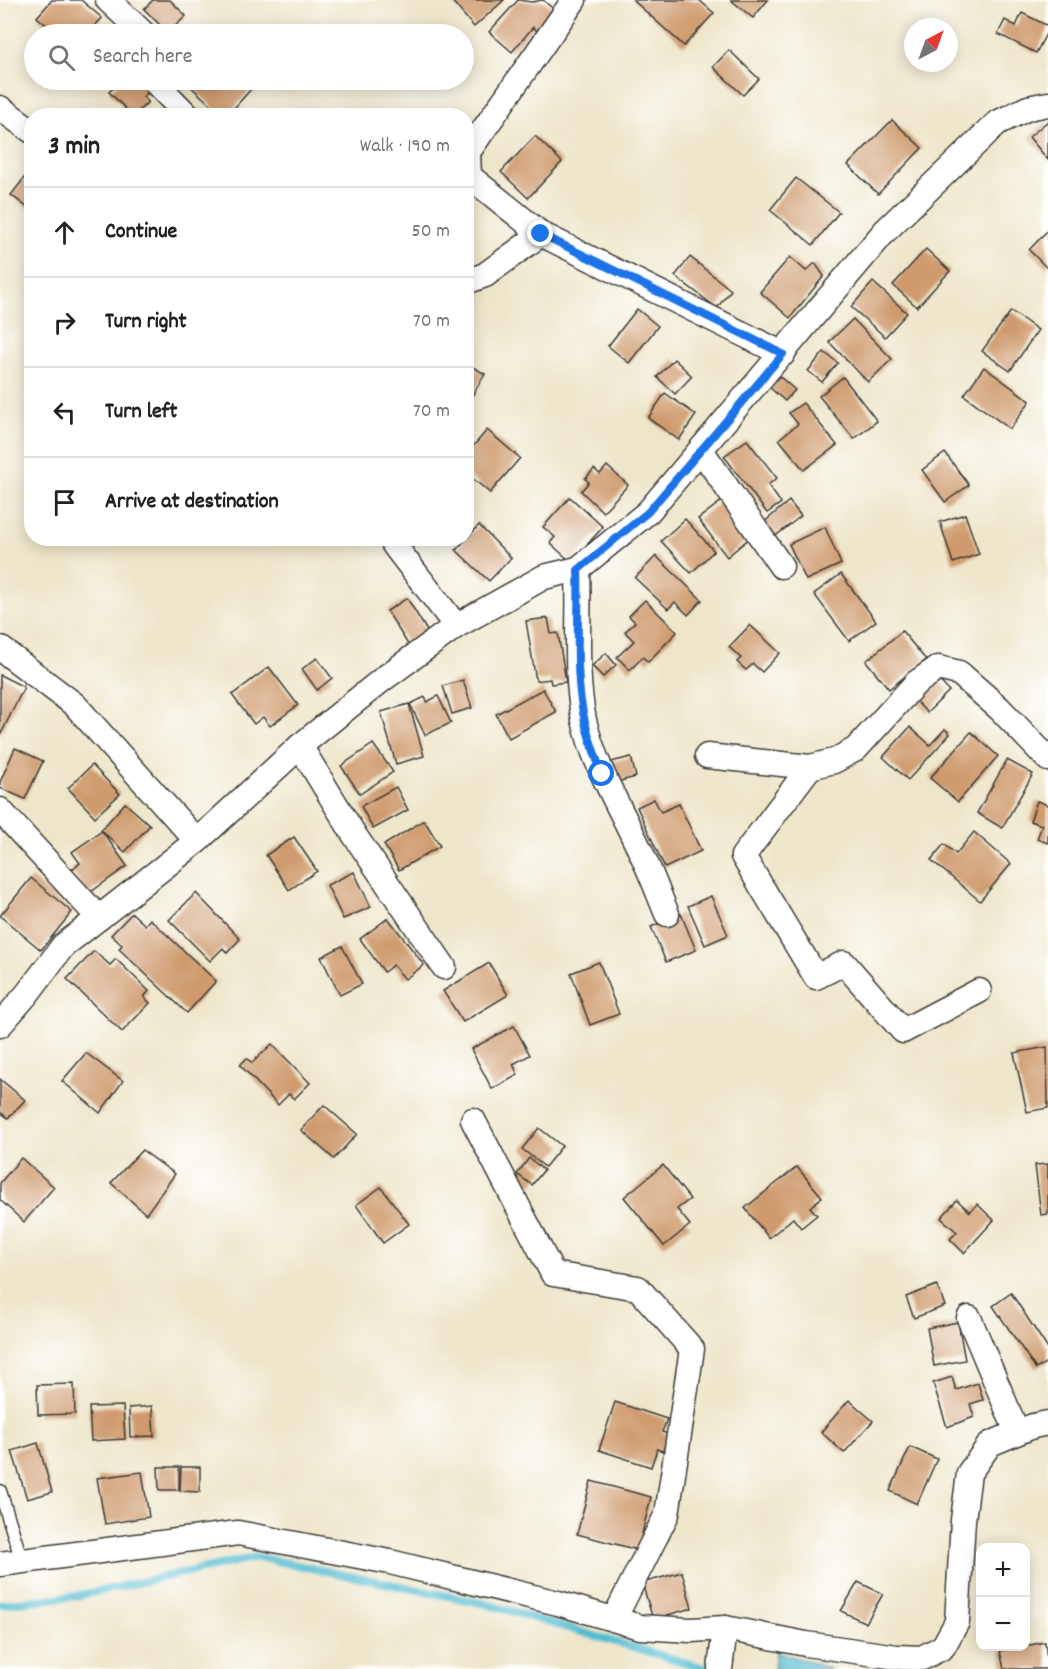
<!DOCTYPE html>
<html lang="en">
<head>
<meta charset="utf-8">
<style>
	body { margin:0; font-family:Dekko,sans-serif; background:#f6f6f6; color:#202124 }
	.controls { position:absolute; right:18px; bottom:18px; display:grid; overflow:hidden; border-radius:12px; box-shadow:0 3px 15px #0003 }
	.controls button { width:54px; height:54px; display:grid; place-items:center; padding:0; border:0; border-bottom:2px solid #e0e0e0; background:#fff; color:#202124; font:30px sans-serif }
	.compass { position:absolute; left:904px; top:18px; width:54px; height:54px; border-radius:50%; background:#fff; box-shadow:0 3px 15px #0003; rotate:41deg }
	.stop { position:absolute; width:18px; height:18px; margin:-14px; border:4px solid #1a73e8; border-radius:50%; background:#fff }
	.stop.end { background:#1a73e8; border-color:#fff; box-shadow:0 2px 6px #0008 }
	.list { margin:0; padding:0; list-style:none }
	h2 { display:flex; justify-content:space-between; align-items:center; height:78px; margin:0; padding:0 24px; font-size:26px }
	h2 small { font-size:20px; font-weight:400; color:#757577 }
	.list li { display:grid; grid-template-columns:39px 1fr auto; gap:18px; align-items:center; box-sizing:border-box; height:90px; padding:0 24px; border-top:2px solid #e0e0e0 }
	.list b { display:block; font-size:22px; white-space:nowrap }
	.list em { font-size:20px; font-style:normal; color:#757577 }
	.icon { flex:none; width:33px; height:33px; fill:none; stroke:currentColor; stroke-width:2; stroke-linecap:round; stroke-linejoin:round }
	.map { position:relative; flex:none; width:1048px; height:1669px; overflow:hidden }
	.search { position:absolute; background:#fff; box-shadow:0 3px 15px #0003; left:24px; top:24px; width:450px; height:66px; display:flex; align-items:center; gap:15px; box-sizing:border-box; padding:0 21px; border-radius:33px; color:#757577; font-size:22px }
	.panel { position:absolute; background:#fff; box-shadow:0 3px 15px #0003; left:24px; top:108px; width:450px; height:438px; border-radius:24px }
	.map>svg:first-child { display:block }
	.water { fill:#55bdd1; stroke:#386c76; stroke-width:1.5 }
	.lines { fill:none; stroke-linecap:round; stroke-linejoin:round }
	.stream { stroke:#55bdd1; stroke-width:8 }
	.building { fill:#cf9b6e }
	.service-casing { stroke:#3c3a36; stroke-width:15 }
	.minor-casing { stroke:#3c3a36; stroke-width:27 }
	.service { stroke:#fff; stroke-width:12 }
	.minor { stroke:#fff; stroke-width:24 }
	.route { stroke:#1a73e8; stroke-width:8 }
</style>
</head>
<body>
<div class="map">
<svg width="1048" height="1669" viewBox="0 0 1048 1669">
	<rect width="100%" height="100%" fill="#fff"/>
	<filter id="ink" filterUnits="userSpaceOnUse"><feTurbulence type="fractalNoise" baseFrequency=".0167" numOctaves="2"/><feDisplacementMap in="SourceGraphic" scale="12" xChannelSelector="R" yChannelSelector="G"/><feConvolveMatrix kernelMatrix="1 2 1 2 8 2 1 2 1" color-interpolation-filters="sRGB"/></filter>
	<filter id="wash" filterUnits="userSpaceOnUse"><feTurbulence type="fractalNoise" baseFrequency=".008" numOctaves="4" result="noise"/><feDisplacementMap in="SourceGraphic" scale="24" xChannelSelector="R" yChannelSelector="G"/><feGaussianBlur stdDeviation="1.35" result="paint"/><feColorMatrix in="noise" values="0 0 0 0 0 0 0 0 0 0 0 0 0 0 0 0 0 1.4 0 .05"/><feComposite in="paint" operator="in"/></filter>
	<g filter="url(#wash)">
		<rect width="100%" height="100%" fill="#eee6ca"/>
		<!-- water -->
		<path class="water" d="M776,1651L831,1669H774Z"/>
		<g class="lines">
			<!-- stream -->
			<path class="stream" d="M0,1604L76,1596L257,1557L482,1603L708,1669"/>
		</g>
		<g id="blocks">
			<!-- building -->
			<g class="building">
				<path d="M52,0H81L102,18L87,34H57L37,17Z"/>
				<path d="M153,0H170L186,16L168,33L144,9Z"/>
				<path d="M451,0H504L474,27Z"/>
				<path d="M518,0L532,2L543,0L558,13L540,34L533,27L512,52L489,32Z"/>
				<path d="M633,0H699L714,13L684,46Z"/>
				<path d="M731,0H768L753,18Z"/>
				<path d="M1022,13L1048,26V30L1036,53L998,34L1005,20L1016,26Z"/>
				<path d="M729,50L759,79L743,95L713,67Z"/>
				<path d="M122,80H149L155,86L143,97L148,102L133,116L109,92Z"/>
				<path d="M192,80H243L252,88L227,116H223L188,84Z"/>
				<path d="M892,120L922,148L878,194L848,165Z"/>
				<path d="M1048,121V160L1029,137Z"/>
				<path d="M535,136L562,162L528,198L501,172Z"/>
				<path d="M32,168V211L11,195Z"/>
				<path d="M796,178L839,212L813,245L770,210Z"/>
				<path d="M1048,230V269L1029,250Z"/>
				<path d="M926,249L950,271L917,307L893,285Z"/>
				<path d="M690,257L731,290L717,308L675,276Z"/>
				<path d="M790,257L806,271L815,263L824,276L790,318L760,292Z"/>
				<path d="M873,282L907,313L885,337L851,307Z"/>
				<path d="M637,309L658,326L629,363L608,346Z"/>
				<path d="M1011,311L1038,330L1010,371L982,351Z"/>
				<path d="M853,319L892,359L868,382L829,342Z"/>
				<path d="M824,352L838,363L822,382L808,371Z"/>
				<path d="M674,359L692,376L675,394L657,377Z"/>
				<path d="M466,363L485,374L466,406Z"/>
				<path d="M984,367L1030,401L1010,429L964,395Z"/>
				<path d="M779,376L795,390L785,401L769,387Z"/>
				<path d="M843,377L877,421L854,439L819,396Z"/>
				<path d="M665,393L696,415L679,440L648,418Z"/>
				<path d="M803,403L837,445L804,470L779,439L798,424L789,413Z"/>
				<path d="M487,430L520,458L490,493L466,473V455Z"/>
				<path d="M747,440L777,478L768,485L781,503L767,513L724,456Z"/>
				<path d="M945,453L969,485L945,502L922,470Z"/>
				<path d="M607,466L628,485L603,512L581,491L589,482L585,479L594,469L600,474Z"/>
				<path d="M570,497L603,527L571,562L550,543L555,537L543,527Z"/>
				<path d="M723,500L752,536L727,557L698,519Z"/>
				<path d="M789,501L801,516L773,538L762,524Z"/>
				<path d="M965,514L979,554L953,563L940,522Z"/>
				<path d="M685,519L714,551L691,573L661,541Z"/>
				<path d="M479,525L511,558L489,581L456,550Z"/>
				<path d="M825,527L841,564L806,580L789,544Z"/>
				<path d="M656,556L702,600L688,615L675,602L668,609L635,578Z"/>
				<path d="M841,574L876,621L849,641L814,594Z"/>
				<path d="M407,598L432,639L412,651L387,611Z"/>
				<path d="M645,600L677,632L648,662L643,657L630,670L617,657L634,641L625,632L635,622L629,616Z"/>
				<path d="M548,618L551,634L558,633L566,682L551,684L550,679L536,681L526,621Z"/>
				<path d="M750,625L780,653L762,672L753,664L746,670L737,662L741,658L729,647Z"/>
				<path d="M902,631L926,660L889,689L866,661Z"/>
				<path d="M606,653L616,665L603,677L592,666Z"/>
				<path d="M317,658L332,678L317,690L302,669Z"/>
				<path d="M269,667L298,705L270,726L263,717L254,724L232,695Z"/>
				<path d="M0,675L24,687L0,736Z"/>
				<path d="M936,677L949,691L927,713L913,698Z"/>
				<path d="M463,680L472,708L452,714L443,686Z"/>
				<path d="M543,689L556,712L509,738L496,714Z"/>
				<path d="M438,696L451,723L425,735L410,704L425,697L427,702Z"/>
				<path d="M409,704L424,756L396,764L381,712Z"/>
				<path d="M910,727L930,745L945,729L950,734L908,780L883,757Z"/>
				<path d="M971,732L998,756L958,802L930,778Z"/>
				<path d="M373,744L393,772L360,794L341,766Z"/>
				<path d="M15,748L43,761L25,799L0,788V782Z"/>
				<path d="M631,757L636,777L616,782L611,762Z"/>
				<path d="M1007,760L1033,774L1002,828L977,813Z"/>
				<path d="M92,765L120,794L95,817L68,788Z"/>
				<path d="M396,787L408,810L373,829L361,806Z"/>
				<path d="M654,799L661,812L679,804L701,851L665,868L637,807Z"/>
				<path d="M1037,801L1048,805V843L1037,839L1042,825L1030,821Z"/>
				<path d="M125,803L150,825L125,852L101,830Z"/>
				<path d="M424,820L440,846L399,870L384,845Z"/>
				<path d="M102,831L127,866L88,894L71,870L80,863L72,852Z"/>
				<path d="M974,832L1011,864L980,901L931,860L944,844L956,854Z"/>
				<path d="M294,837L317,871L289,890L266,855Z"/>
				<path d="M354,872L371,907L343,919L327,885Z"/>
				<path d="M31,878L72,912L41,950L0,916Z"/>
				<path d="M196,893L240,939L227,953L223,948L210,961L169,920Z"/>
				<path d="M711,896L728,935L705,945L688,906Z"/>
				<path d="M132,913L145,925L150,919L216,981L187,1013L119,949L122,945L111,935Z"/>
				<path d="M681,914L696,950L666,962L651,927Z"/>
				<path d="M388,918L424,965L405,979L393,965L384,972L360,939Z"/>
				<path d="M342,946L362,984L340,995L321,957Z"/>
				<path d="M94,951L110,965L116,959L149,991L144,997L150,1003L122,1032L67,979Z"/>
				<path d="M599,962L619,1014L590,1025L571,973Z"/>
				<path d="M489,963L508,995L463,1022L443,991Z"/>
				<path d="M514,1026L530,1055L513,1064L518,1075L492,1089L471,1049Z"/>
				<path d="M272,1044L310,1083L294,1099L289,1094L278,1105L240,1065L247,1058L252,1063Z"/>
				<path d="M1047,1047L1048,1108L1027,1112L1014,1053Z"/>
				<path d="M86,1053L123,1081L100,1113L62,1081Z"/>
				<path d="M0,1079L25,1100L8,1118L0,1112Z"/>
				<path d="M324,1105L357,1134L334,1159L301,1130Z"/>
				<path d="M539,1128L562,1146L545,1167L522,1149Z"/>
				<path d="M142,1150L175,1174L146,1214L111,1183Z"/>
				<path d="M21,1158L54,1187L24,1222L0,1200V1183Z"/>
				<path d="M529,1158L544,1170L532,1185L517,1174Z"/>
				<path d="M1048,1164V1214L1041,1215L1035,1165Z"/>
				<path d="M663,1165L690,1199L677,1209L690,1225L664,1246L624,1197Z"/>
				<path d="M797,1167L822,1197L810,1207L817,1215L801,1228L793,1218L769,1238L745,1208Z"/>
				<path d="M381,1187L409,1224L383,1243L356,1205Z"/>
				<path d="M957,1200L970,1212L977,1204L994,1220L964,1253L950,1239L957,1232L941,1218Z"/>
				<path d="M937,1285L945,1306L914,1318L906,1297Z"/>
				<path d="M1011,1293L1048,1349V1361L1036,1369L993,1306Z"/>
				<path d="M958,1322L965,1360L934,1366L927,1328Z"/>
				<path d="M952,1377L956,1390L978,1383L983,1400L970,1404L974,1417L947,1427L933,1383Z"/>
				<path d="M74,1384L75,1414L38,1415L37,1385Z"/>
				<path d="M849,1400L873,1421L844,1453L821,1432Z"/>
				<path d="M615,1402L667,1419L662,1432L669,1434L663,1451L657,1449L651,1467L599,1450Z"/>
				<path d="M123,1406L125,1439L91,1441L89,1407Z"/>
				<path d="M152,1406L154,1436L130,1437L129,1408Z"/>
				<path d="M38,1443L52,1492L27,1499L12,1451Z"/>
				<path d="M910,1447L937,1459L917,1504L890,1491Z"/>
				<path d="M158,1467H179V1490H159Z"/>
				<path d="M181,1467H200V1492L180,1491Z"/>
				<path d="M142,1472L149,1517L105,1524L97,1478Z"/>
				<path d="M591,1481L651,1497L638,1550L577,1534Z"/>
				<path d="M682,1572L692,1608L653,1619L642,1583Z"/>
				<path d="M858,1582L883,1594L866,1623L841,1611Z"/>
				<path d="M1045,1642L1048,1669H1004L1000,1651Z"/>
			</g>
		</g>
	</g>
	<g filter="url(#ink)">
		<use href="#blocks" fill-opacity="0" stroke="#3c3a36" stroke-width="1.5"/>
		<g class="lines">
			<!-- service casing -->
			<g class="service-casing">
				<path id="service" d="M0,1491L22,1561"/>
			</g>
			<!-- minor casing -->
			<g class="minor-casing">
				<g id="minor">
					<path d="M108,0L144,34"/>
					<path d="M157,80L156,83L188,116"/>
					<path d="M0,108L32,131"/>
					<path d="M541,234L469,176L468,152L574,0"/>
					<path d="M466,282L485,275L541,234L783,354"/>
					<path d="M701,450L781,566"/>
					<path d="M394,545L456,626"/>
					<path d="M578,569C580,619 574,671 584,720C594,764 617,802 636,842C648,865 657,890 667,914"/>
					<path d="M0,648L75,705L197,841"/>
					<path d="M300,746L355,836L444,967"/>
					<path d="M707,756L810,767L834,761L856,749L916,683L938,668L959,673L1000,709L1048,759"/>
					<path d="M810,767L743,856L816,977L844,963L903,1031L979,991"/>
					<path d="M0,810L99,918"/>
					<path d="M0,1025L27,994L63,946L197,841L300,746L383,679L456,626L544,577L578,569L648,512L885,231L997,123L1028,108L1048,104"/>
					<path d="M473,1120L553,1274L638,1288L692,1349L667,1514L614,1619"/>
					<path d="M969,1318L1017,1432"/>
					<path d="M0,1564L238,1533L390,1562L558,1603L640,1627L691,1630L725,1628L806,1644L897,1657L922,1658L943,1647L957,1622L963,1520L969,1473L990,1444L1033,1426L1048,1423"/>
					<path d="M720,1669L725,1628"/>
				</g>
			</g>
			<!-- service -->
			<use href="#service" class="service"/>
			<!-- minor -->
			<use href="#minor" class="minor"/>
		</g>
	</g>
	<g class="lines" filter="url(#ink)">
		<!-- route -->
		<path class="route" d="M541,234L783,354L648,512L578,570C580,618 573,674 585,722C589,739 596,757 602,774"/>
	</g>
</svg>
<div class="controls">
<button>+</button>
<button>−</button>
</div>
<svg class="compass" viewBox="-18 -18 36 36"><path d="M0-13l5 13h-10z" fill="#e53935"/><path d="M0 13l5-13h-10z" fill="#757577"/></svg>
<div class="stop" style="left:602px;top:774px"></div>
<div class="stop end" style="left:541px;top:234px"></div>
<div class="search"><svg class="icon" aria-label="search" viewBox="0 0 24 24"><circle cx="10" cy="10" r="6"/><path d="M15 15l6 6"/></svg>Search here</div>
<section class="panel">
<h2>3 min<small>Walk · 190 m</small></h2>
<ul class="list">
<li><svg class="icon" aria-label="ahead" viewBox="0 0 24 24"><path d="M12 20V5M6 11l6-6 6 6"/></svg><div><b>Continue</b></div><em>50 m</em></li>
<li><svg class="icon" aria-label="right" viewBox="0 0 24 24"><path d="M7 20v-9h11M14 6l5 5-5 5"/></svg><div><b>Turn right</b></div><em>70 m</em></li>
<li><svg class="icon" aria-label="left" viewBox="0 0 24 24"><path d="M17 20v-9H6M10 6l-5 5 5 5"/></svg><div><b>Turn left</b></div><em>70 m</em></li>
<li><svg class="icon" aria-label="arrive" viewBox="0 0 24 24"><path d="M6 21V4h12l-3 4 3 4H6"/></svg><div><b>Arrive at destination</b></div></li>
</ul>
</section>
</div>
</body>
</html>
